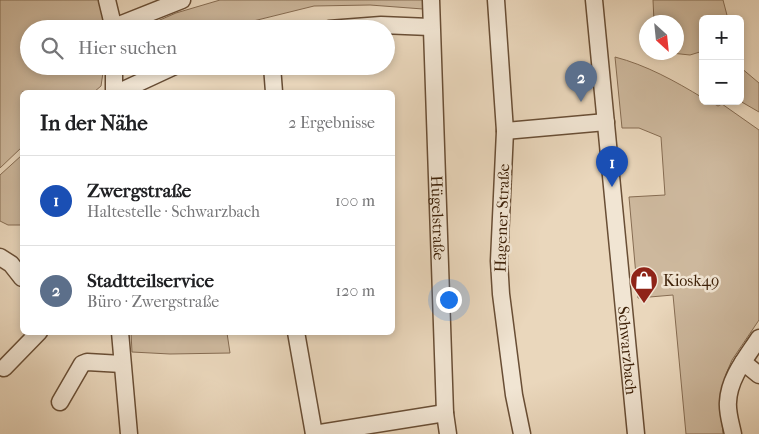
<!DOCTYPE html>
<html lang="de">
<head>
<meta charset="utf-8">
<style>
	body { margin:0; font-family:"IM FELL French Canon",serif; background:#f2f2f2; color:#202124 }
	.controls { position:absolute; right:15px; top:15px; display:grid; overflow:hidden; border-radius:8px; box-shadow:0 2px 8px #0003 }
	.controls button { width:45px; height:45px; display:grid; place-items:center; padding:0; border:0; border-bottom:1px solid #e0e0e0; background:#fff; color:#202124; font:25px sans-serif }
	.compass { position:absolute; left:639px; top:15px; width:45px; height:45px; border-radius:50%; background:#fff; box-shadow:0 2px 8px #0003; rotate:153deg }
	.you { position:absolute; left:448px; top:299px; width:18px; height:18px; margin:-12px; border:4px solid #fff; border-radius:50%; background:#1a73e8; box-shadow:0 0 0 8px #1a73e833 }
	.badge { display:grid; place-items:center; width:32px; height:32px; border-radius:50%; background:#8f2418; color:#fff; font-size:16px; font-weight:700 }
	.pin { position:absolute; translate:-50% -41px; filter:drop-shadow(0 1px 2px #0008) }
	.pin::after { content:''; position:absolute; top:26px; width:18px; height:15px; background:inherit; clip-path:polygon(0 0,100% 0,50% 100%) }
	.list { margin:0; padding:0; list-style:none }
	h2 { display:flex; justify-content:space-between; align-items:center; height:65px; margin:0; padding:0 20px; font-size:21px }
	h2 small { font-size:16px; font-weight:400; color:#757577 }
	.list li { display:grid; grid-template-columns:32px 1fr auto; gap:15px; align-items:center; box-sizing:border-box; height:90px; padding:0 20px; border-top:1px solid #e0e0e0 }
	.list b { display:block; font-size:19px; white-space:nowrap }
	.list p { margin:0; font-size:16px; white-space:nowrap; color:#757577 }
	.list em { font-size:16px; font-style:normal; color:#757577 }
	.icon { flex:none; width:28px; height:28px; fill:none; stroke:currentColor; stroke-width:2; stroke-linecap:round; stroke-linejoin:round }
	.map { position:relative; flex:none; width:759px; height:434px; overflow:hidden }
	.search { position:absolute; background:#fff; box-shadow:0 2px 8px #0003; left:20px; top:20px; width:375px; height:55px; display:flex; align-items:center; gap:12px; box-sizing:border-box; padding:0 18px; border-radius:28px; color:#757577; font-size:19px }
	.panel { position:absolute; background:#fff; box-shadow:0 2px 8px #0003; left:20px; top:90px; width:375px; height:245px; border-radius:8px }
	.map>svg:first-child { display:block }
	.green { fill:#cdb89d; stroke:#866c52 }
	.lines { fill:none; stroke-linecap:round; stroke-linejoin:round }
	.minor-casing { stroke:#694e35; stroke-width:19 }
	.minor { stroke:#f1e5d3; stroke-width:16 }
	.labels { text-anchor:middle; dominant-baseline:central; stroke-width:5; stroke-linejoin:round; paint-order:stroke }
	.street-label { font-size:16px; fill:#3e2108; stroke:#f1e5d3 }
	.poi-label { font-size:16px; fill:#3e2108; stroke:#f1e5d3; text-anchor:start }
</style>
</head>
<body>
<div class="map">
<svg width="759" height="434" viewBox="0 0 759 434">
	<rect width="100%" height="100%" fill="#ead7bc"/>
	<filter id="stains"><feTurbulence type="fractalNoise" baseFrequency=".004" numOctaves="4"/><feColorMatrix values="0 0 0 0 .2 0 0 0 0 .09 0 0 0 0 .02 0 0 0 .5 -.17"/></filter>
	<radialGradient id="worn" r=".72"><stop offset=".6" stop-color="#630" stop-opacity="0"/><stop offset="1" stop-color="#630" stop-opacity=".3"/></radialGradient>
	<!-- green -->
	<g class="green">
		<path d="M0,0H104L110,29H29V66H104L101,86L94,92H22V147L0,168Z"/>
		<path d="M220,0H424L423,9L370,5L314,6L221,29H139L176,13Z"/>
		<path d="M653,0H723L728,19H703V51L690,55L671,53L676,52V22H654Z"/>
		<path d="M615,57C646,65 675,81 703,98V101H709L718,106L722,104L759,130V320L732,360L726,374L720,400L723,434H686L673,295L638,298L629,197L665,195L661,137L639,128H622Z"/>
		<path d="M740,67L759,83V112L740,101Z"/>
		<path d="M22,155V225H8L0,221V175Z"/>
		<path d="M131,333H227L230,353L170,354L132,352Z"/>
	</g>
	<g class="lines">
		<!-- minor casing -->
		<g class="minor-casing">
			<g id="minor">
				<path d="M107,0L114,29"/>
				<path id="s1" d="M431,0L445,413L448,434"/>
				<path d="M496,0L505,131L499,261L501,294L514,395L522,434"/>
				<path id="s2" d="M594,0L636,434"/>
				<path d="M114,27L182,0"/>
				<path d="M329,29L381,25L430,27"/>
				<path d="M114,66V92"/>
				<path d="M272,66L274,92"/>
				<path d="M119,92L175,66"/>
				<path d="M505,131L606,122"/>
				<path d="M0,257L11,264L22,278"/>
				<path d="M120,332L129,434"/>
				<path d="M296,332L314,434"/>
				<path d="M743,362L759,375"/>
				<path d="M4,368L39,332"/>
				<path d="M60,402L82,364L87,362L122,364"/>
				<path d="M314,434L445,413"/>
				<path d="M733,434C731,424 727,412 728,402C729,378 746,358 759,338"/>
			</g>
		</g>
		<!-- minor -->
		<use href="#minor" class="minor"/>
	</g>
	<!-- icons -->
	<defs>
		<g id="shop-pin" transform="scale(1.4375)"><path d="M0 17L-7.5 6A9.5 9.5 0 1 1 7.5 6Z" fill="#8f2418" stroke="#f1e5d3"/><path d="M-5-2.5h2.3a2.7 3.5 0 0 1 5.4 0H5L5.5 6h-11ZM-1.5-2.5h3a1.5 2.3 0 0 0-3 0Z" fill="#fff"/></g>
	</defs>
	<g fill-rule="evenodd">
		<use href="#shop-pin" x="644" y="280"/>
	</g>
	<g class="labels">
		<!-- street labels -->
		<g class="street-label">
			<text stroke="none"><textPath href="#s1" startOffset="218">Hügelstraße</textPath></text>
			<text transform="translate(502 218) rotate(-88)">Hagener Straße</text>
			<text stroke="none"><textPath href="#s2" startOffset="352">Schwarzbach</textPath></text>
		</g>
		<!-- poi labels -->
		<g class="poi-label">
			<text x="663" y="280">Kiosk49</text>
		</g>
	</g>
	<rect width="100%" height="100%" filter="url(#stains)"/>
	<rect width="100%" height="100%" fill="url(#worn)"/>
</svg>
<div class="controls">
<button>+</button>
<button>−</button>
</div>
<svg class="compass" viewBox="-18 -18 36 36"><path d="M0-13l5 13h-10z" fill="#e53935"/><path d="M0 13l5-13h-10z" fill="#757577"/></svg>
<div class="you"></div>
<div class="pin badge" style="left:612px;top:187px;background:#1a4fb4">1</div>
<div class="pin badge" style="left:581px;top:102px;background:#5c6f8a">2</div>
<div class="search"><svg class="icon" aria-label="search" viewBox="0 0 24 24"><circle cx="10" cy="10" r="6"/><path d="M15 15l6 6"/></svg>Hier suchen</div>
<section class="panel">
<h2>In der Nähe<small>2 Ergebnisse</small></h2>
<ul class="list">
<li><span class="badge" style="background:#1a4fb4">1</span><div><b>Zwergstraße</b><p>Haltestelle · Schwarzbach</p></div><em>100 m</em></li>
<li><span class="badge" style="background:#5c6f8a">2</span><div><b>Stadtteilservice</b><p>Büro · Zwergstraße</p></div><em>120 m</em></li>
</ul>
</section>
</div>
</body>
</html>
